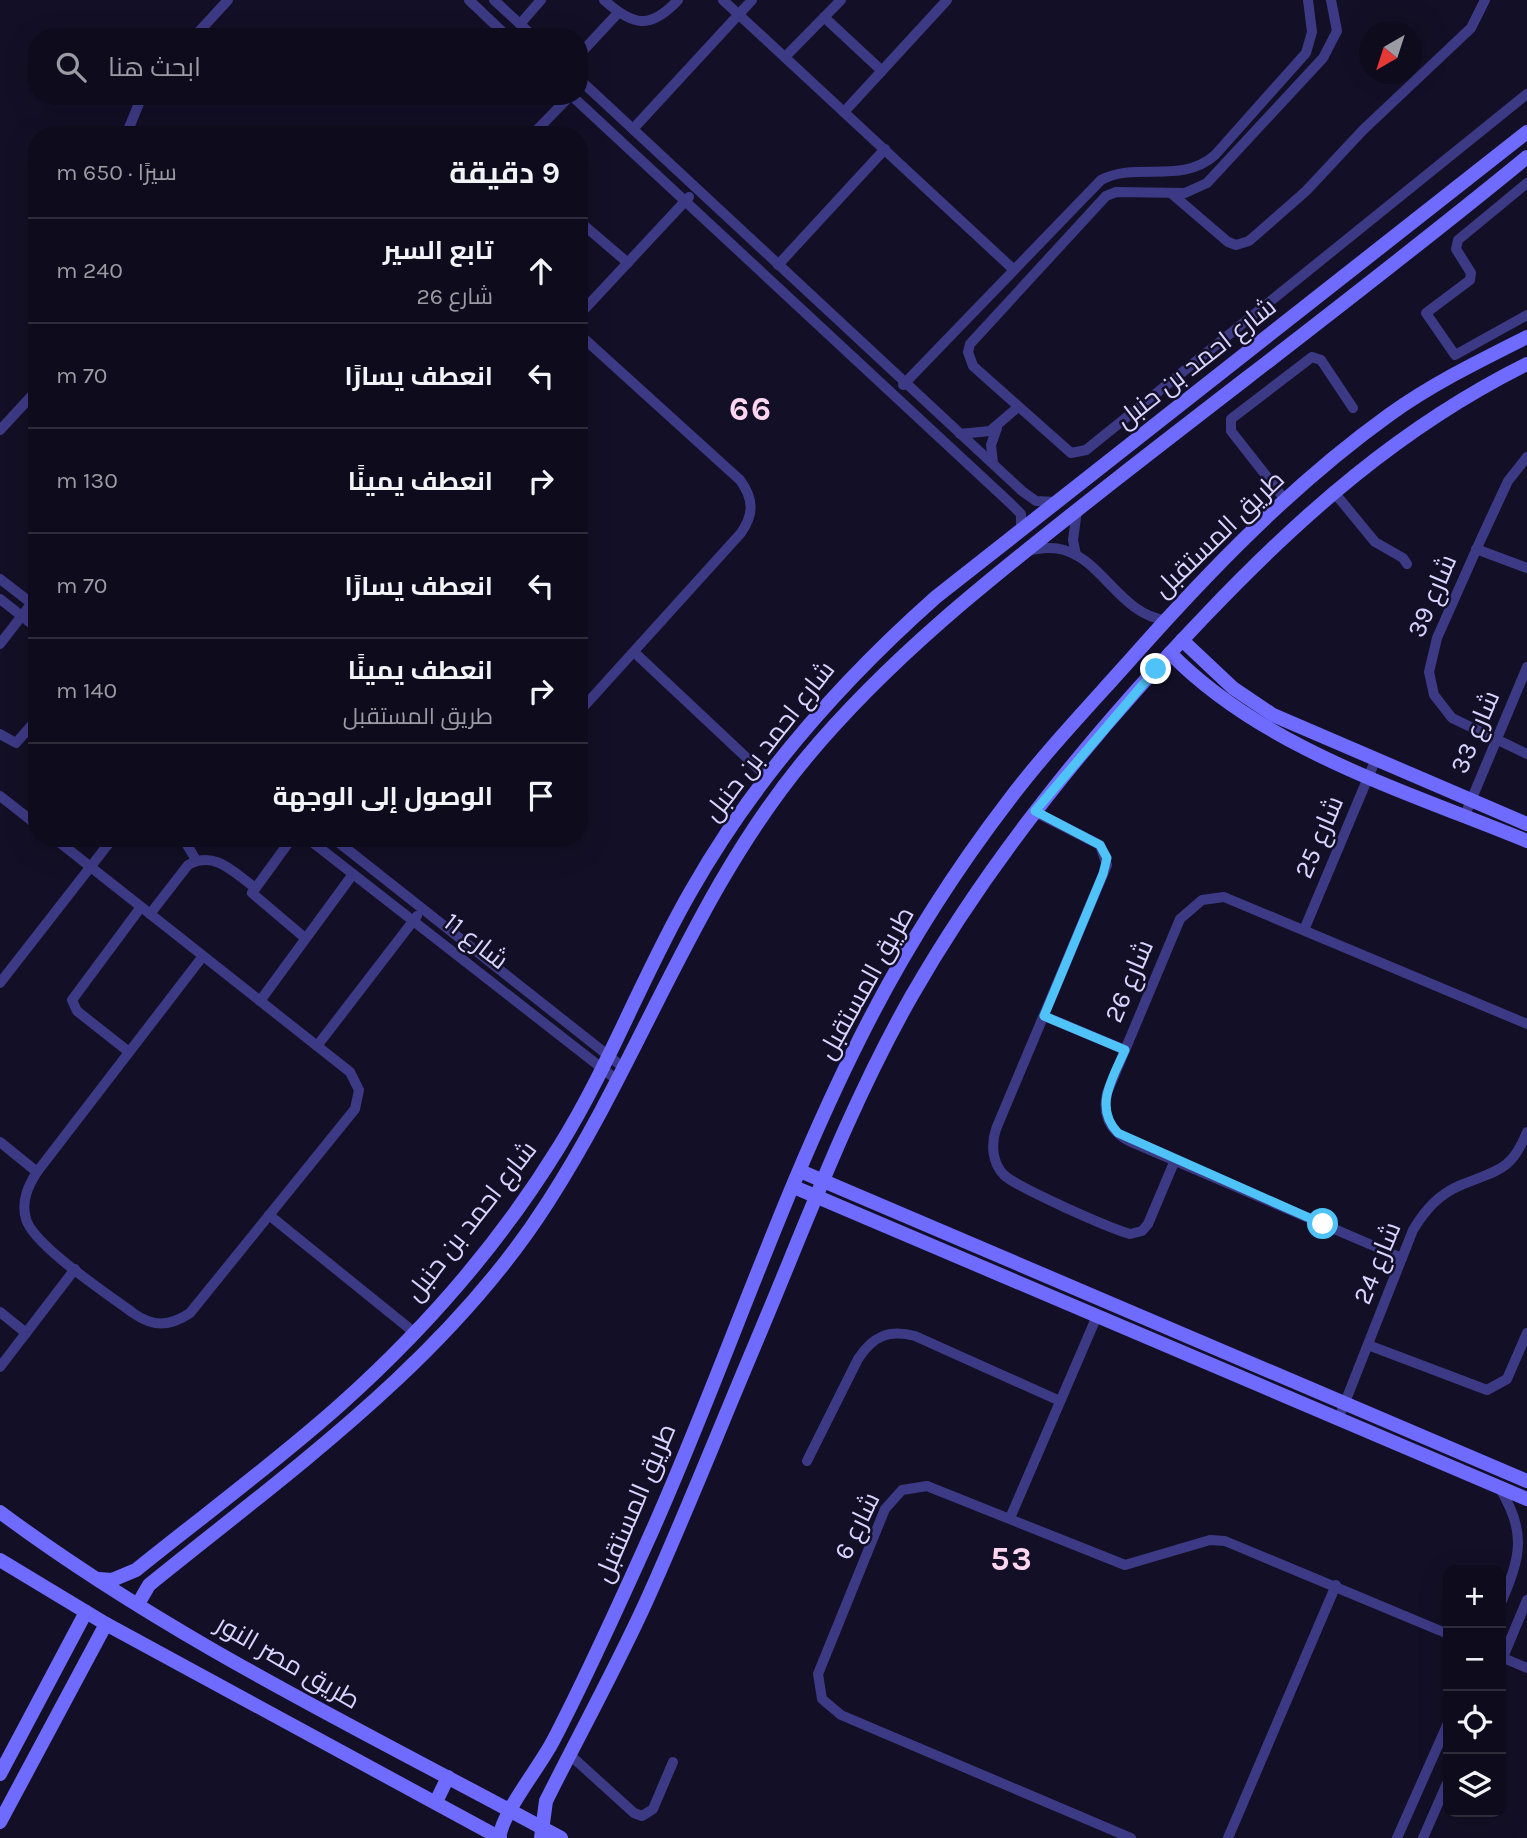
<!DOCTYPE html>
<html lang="ar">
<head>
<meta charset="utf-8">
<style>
	body { margin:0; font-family:Karla,Cairo,sans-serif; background:#1c1929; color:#f1f3f6; direction:rtl }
	.controls { position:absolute; right:21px; bottom:21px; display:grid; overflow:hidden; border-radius:14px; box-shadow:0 7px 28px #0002 }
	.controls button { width:63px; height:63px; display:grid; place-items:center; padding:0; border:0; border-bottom:2px solid #2e2b3b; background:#0e0b1c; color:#f1f3f6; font:35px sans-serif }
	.compass { position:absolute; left:1359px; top:21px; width:63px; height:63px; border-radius:50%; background:#0e0b1c; box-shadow:0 7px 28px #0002; rotate:219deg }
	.stop { position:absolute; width:21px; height:21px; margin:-16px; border:5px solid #4fc3f7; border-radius:50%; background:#fff }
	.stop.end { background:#4fc3f7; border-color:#fff; box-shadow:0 2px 7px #0008 }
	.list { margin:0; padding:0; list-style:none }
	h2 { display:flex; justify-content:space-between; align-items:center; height:91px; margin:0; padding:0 28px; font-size:30px }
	h2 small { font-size:23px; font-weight:400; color:#9b9ba3 }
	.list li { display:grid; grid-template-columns:46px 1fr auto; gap:21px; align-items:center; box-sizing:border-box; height:105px; padding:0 28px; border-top:2px solid #2e2b3b }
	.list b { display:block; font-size:26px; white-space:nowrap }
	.list p { margin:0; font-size:23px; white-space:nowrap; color:#9b9ba3 }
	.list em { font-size:23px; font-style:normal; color:#9b9ba3 }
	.icon { flex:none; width:38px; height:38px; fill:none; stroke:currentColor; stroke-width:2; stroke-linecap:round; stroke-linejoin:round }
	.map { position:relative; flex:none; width:1527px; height:1838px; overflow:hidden; direction:ltr }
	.search { position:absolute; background:#0e0b1c; box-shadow:0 7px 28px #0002; left:28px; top:28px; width:560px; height:77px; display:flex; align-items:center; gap:18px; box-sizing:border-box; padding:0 24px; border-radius:28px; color:#9b9ba3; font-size:26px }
	.panel { position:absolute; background:#0e0b1c; box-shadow:0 7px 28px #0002; left:28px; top:126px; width:560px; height:721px; border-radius:28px; direction:rtl }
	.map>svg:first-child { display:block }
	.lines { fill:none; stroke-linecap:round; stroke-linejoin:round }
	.street { stroke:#3d3a85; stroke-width:10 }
	.secondary { stroke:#6f6bff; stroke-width:14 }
	.route { stroke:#4fc3f7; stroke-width:9 }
	.labels { text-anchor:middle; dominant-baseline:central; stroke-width:5; stroke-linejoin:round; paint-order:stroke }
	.street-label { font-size:26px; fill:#d9d4ff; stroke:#130f26 }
	.district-label { font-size:33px; font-weight:bold; letter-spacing:2px; fill:#ffd6f0; stroke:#130f26 }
</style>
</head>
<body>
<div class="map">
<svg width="1527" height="1838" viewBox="0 0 1527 1838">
	<rect width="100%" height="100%" fill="#130f26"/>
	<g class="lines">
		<!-- street -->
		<g class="street">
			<path d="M469,0L508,37"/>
			<path d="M494,0L534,37"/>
			<path d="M604,0C633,26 650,30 678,0"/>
			<path d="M723,0L1013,269"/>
			<path d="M1331,0L1337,31L1323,58L1207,183L1185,193L1116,192L1106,196L970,344L968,352L973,366L1071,453L1086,450L1527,94"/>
			<path d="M824,17L882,71"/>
			<path d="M520,24L541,0"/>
			<path d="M194,37L228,0"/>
			<path d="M579,55L618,13"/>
			<path d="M785,57L841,0"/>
			<path d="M579,79L1022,491L1036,501L1056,502"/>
			<path d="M572,96L1010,503L1021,514V531"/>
			<path d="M844,112L947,0"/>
			<path d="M633,129L752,0"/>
			<path d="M126,135L142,96"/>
			<path d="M532,135L570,96"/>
			<path d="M1527,183L1458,240L1456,249L1471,273L1470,280L1426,313L1455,355L1527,315"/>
			<path d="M1172,194L1228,242L1236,245L1249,241L1306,191L1363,130L1471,28L1485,0"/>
			<path d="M579,221L628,263"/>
			<path d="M778,265L885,149"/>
			<path d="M579,315L689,197"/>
			<path d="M579,334L740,480C754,499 754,514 741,533L579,712"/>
			<path d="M903,385L1101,180C1137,161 1181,185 1215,155L1306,53L1312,32L1308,0"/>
			<path d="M0,430L37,390"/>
			<path d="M960,434L990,431L1018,407"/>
			<path d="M1527,457L1508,481L1481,539L1437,638L1429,672L1434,695L1452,718L1527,754"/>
			<path d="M993,463L991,445L997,428"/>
			<path d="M1333,491L1375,542L1403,558L1407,564"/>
			<path d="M1286,501L1231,431V419L1312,357L1321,360L1353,408"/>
			<path d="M1476,549L1527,568"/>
			<path d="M1026,551C1038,549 1051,546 1064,550C1103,561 1121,615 1166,620"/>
			<path d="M1076,555L1073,540L1077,510"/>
			<path d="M0,579L35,606"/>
			<path d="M0,599L37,628"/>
			<path d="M0,644L31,604"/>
			<path d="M634,652L766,776"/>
			<path d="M0,734L16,743L37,719"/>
			<path d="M0,796L37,825"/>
			<path d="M1035,812L1100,845L1107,865L996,1129C991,1144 992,1163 1004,1175C1018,1188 1109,1228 1130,1234L1142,1231L1148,1224L1175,1160"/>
			<path d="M1465,815L1527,667"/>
			<path d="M54,838L350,1072L359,1090L355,1109L190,1313C169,1327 153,1327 133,1313C109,1295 33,1245 26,1219C21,1201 28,1186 37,1172L203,956"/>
			<path d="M183,838L196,860"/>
			<path d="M292,838L252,893L305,938"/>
			<path d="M307,838L617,1080"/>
			<path d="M333,838L624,1068"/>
			<path d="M150,914L188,865C215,850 233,872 254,887"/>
			<path d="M1304,930L1375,761"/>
			<path d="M0,983L113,838"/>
			<path d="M260,1001L353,874"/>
			<path d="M1044,1016L1125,1050"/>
			<path d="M317,1046L417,916"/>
			<path d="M129,1052L77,1011L72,1000L141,907"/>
			<path d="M0,1142L37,1172"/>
			<path d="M269,1215L415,1333"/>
			<path d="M1402,1258L1131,1142C1111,1132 1102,1116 1107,1093L1180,919L1202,900L1224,897L1527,1024"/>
			<path d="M0,1312L26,1333"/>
			<path d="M1368,1345L1487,1390L1507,1379L1527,1333"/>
			<path d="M0,1367L75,1269"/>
			<path d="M1342,1410L1413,1230C1425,1210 1439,1194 1461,1185C1497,1170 1511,1172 1527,1132"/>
			<path d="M807,1461L858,1359C873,1336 889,1329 915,1336L1060,1401"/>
			<path d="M1499,1487C1527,1532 1521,1556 1501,1603"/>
			<path d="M1010,1518L1097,1316"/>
			<path d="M1501,1657L1527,1668"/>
			<path d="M1501,1662L1527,1600"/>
			<path d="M570,1755L634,1813L642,1816L653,1809L673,1762"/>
			<path d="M1131,1838L841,1715L822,1699L818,1674L885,1509L902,1490L927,1486L1125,1565L1210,1540L1225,1541L1448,1634"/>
			<path d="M1228,1838L1336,1585"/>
			<path d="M1397,1838L1448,1723"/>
			<path d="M1423,1838L1448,1781"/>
		</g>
		<!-- secondary -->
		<g class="secondary">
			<path d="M1182,640L1233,688L1273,715L1527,824"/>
			<path d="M1170,653C1264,749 1405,791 1527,841"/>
			<path d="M800,1171L1527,1481"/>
			<path d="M794,1187L1527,1499"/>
			<path d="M0,1512C173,1641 372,1735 561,1838"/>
			<path d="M0,1560L106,1624L500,1838"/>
			<path d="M99,1579L112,1580L136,1570C204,1515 275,1463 340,1405C424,1330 500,1243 559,1147C610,1065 643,974 691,891C755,778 839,683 936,597L1527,132"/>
			<path d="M138,1604L149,1585C292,1469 448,1359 548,1202C641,1058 695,891 806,758C895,651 1005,567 1114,481C1252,373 1392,268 1527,157"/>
			<path d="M0,1774L86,1612"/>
			<path d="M436,1802L448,1777"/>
			<path d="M0,1822L106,1624"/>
			<path d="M499,1838C503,1811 539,1768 553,1741C589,1672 621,1600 653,1529C725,1367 780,1197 860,1038C901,956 953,873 1009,800C1046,751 1090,705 1131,659C1209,571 1293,484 1389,415C1432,384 1479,361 1527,337"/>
			<path d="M541,1838L546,1801C579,1735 615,1670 646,1602C684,1518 718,1432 754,1347C804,1229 848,1108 911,997C991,857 1094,732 1205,616C1301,515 1402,426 1527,364"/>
		</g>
	</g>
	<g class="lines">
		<!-- route -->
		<path class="route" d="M1156,669L1035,811L1100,845L1107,858L1103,874L1044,1016L1125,1050C1113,1078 1093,1107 1118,1133L1323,1224"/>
	</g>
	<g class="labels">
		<!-- street labels -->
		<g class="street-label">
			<text transform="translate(1196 363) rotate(-38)">شارع احمد بن حنبل</text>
			<text transform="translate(1219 534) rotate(-44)">طريق المستقبل</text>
			<text transform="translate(1432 596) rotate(-67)">شارع 39</text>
			<text transform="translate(1475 732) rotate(-67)">شارع 33</text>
			<text transform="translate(769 741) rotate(-52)">شارع احمد بن حنبل</text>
			<text transform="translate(1319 837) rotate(-67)">شارع 25</text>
			<text transform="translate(476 941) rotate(38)">شارع 11</text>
			<text transform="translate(1129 981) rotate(-67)">شارع 26</text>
			<text transform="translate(866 983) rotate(-61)">طريق المستقبل</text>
			<text transform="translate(471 1221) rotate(-52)">شارع احمد بن حنبل</text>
			<text transform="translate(1377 1263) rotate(-68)">شارع 24</text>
			<text transform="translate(635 1503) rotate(-67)">طريق المستقبل</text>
			<text transform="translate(857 1526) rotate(-64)">شارع 6</text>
			<text transform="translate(288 1662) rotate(30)">طريق مصر النور</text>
		</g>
		<!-- district labels -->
		<g class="district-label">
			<text x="751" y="409">66</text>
			<text x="1012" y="1559">53</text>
		</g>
	</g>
</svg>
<div class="controls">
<button>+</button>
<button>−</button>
<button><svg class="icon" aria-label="locate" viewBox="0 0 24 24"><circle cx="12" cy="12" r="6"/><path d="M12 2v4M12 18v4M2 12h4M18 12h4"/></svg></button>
<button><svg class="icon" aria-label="layers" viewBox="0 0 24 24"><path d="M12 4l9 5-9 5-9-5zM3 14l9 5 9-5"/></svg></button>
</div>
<svg class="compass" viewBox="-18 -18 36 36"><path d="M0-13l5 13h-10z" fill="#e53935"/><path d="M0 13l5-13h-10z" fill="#9b9ba3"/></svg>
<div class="stop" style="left:1323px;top:1224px"></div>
<div class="stop end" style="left:1156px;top:669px"></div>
<div class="search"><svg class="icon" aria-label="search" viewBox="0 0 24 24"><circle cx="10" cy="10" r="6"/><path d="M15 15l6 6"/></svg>ابحث هنا</div>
<section class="panel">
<h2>9 دقيقة<small>سيرًا · 650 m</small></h2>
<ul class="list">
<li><svg class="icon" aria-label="ahead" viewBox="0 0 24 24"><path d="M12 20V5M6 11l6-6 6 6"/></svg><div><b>تابع السير</b><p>شارع 26</p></div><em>240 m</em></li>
<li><svg class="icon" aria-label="left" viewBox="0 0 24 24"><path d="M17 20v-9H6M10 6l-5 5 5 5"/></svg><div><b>انعطف يسارًا</b></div><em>70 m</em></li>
<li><svg class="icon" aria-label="right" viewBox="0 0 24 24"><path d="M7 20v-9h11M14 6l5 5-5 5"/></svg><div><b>انعطف يمينًا</b></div><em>130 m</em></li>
<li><svg class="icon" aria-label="left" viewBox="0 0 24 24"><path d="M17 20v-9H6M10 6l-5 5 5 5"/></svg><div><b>انعطف يسارًا</b></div><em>70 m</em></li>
<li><svg class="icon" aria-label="right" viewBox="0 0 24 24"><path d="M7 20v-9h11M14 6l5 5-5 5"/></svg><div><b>انعطف يمينًا</b><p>طريق المستقبل</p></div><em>140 m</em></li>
<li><svg class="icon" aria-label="arrive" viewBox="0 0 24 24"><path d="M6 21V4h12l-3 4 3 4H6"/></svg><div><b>الوصول إلى الوجهة</b></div></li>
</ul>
</section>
</div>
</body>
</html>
